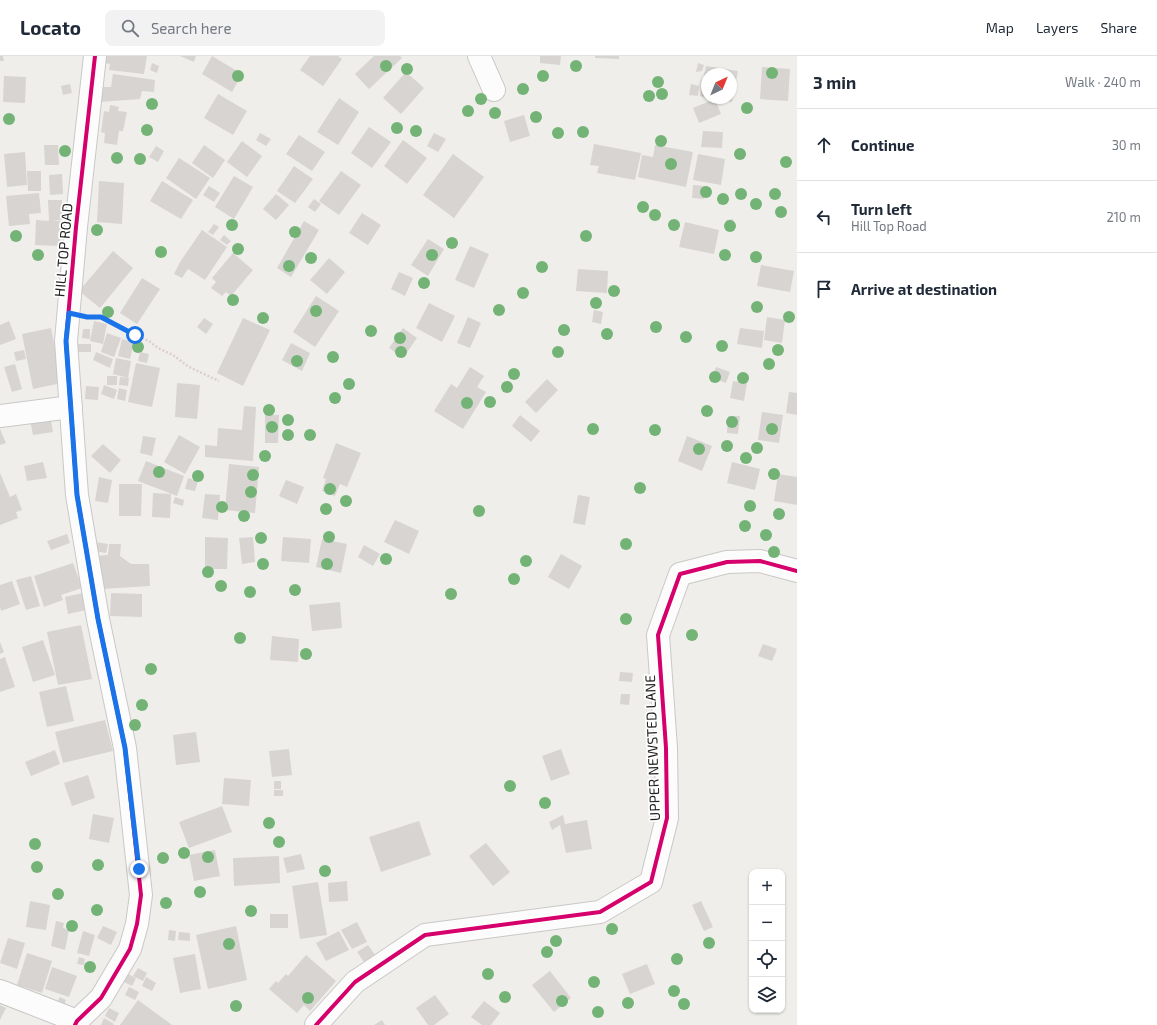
<!DOCTYPE html>
<html lang="en">
<head>
<meta charset="utf-8">
<style>
	body { margin:0; font-family:"Exo 2",sans-serif; background:#f2f2f3; color:#1f2937 }
	.controls { position:absolute; right:12px; bottom:12px; display:grid; overflow:hidden; border-radius:8px; box-shadow:0 1px 3px #0004 }
	.controls button { width:36px; height:36px; display:grid; place-items:center; padding:0; border:0; border-bottom:1px solid #e0e1e3; background:#fff; color:#1f2937; font:20px sans-serif }
	.compass { position:absolute; left:701px; top:12px; width:36px; height:36px; border-radius:50%; background:#fff; box-shadow:0 1px 3px #0004; rotate:43deg }
	.stop { position:absolute; width:12px; height:12px; margin:-9px; border:3px solid #1a73e8; border-radius:50%; background:#fff }
	.stop.end { background:#1a73e8; border-color:#fff; box-shadow:0 1px 4px #0008 }
	.list { margin:0; padding:0; list-style:none }
	h2 { display:flex; justify-content:space-between; align-items:center; height:52px; margin:0; padding:0 16px; font-size:17px }
	h2 small { font-size:13px; font-weight:400; color:#747a83 }
	.list li { display:grid; grid-template-columns:26px 1fr auto; gap:12px; align-items:center; box-sizing:border-box; height:72px; padding:0 16px; border-top:1px solid #e0e1e3 }
	.list b { display:block; font-size:15px; white-space:nowrap }
	.list p { margin:0; font-size:13px; white-space:nowrap; color:#747a83 }
	.list em { font-size:13px; font-style:normal; color:#747a83 }
	.icon { flex:none; width:22px; height:22px; fill:none; stroke:currentColor; stroke-width:2; stroke-linecap:round; stroke-linejoin:round }
	.map { position:relative; flex:none; width:797px; height:969px; overflow:hidden }
	header { display:flex; align-items:center; gap:24px; box-sizing:border-box; height:56px; padding:0 20px; background:#fff; border-bottom:1px solid #e0e1e3 }
	header strong { font-size:19px }
	nav { display:flex; gap:22px; margin-inline-start:auto; font-size:14px }
	.search { width:280px; height:36px; background:#f2f2f3; display:flex; align-items:center; gap:10px; box-sizing:border-box; padding:0 14px; border-radius:8px; color:#747a83; font-size:15px }
	main { display:flex }
	aside { flex:1; background:#fff }
	.map>svg:first-child { display:block }
	.building { fill:#d7d4d2 }
	.lines { fill:none; stroke-linecap:round; stroke-linejoin:round }
	.minor-casing { stroke:#c9c8c7; stroke-width:24 }
	.path { stroke:#dccecd; stroke-width:2.5; stroke-dasharray:2 2; stroke-linecap:butt }
	.minor { stroke:#fdfcfc; stroke-width:22 }
	.cycleway-casing { stroke:#fff; stroke-width:6 }
	.cycleway { stroke:#d6006c; stroke-width:4 }
	.tree { fill:#73b476 }
	.route { stroke:#1a73e8; stroke-width:5 }
	.labels { text-anchor:middle; dominant-baseline:central; stroke-width:3.5; stroke-linejoin:round; paint-order:stroke }
	.street-label { font-size:14px; fill:#222; stroke:#fff }
</style>
</head>
<body>
<header>
<strong>Locato</strong>
<div class="search"><svg class="icon" aria-label="search" viewBox="0 0 24 24"><circle cx="10" cy="10" r="6"/><path d="M15 15l6 6"/></svg>Search here</div>
<nav><a>Map</a><a>Layers</a><a>Share</a></nav>
</header>
<main>
<div class="map">
<svg width="797" height="969" viewBox="0 0 797 969">
	<rect width="100%" height="100%" fill="#f0eeeb"/>
	<!-- building -->
	<g class="building">
		<path d="M0,0H3L4,5H0Z"/>
		<path d="M105,0H147L144,18L109,14L110,8L104,7Z"/>
		<path d="M180,0H196L194,6Z"/>
		<path d="M212,0L242,18L232,36L202,18Z"/>
		<path d="M310,0H338L342,3L323,30L300,14Z"/>
		<path d="M374,0H400L402,2L369,33L355,18Z"/>
		<path d="M540,0H561L560,9L540,7Z"/>
		<path d="M595,0H619V3L595,2Z"/>
		<path d="M152,7L159,10L157,17L150,14Z"/>
		<path d="M698,7L704,9L702,15L696,16Z"/>
		<path d="M706,10L738,15L732,46L713,43L731,42V18H707V42L700,40Z"/>
		<path d="M762,11L790,13L788,45L760,43Z"/>
		<path d="M406,16L424,32L401,58L383,42Z"/>
		<path d="M113,18L155,24L154,36L142,35L140,43L99,46L101,31H111Z"/>
		<path d="M4,20L26,21L25,47L3,46Z"/>
		<path d="M70,28L72,37L63,39L61,30Z"/>
		<path d="M691,28L699,30L698,40L689,39Z"/>
		<path d="M218,38L247,55L233,79L204,62Z"/>
		<path d="M339,42L359,56L338,89L317,76Z"/>
		<path d="M715,43L721,58L699,67L693,52Z"/>
		<path d="M110,49L119,51L118,55L127,56L123,75H119L117,89L104,87L105,77L101,76L104,55L109,56Z"/>
		<path d="M524,59L530,80L510,86L504,65Z"/>
		<path d="M369,71L391,86L372,112L351,97Z"/>
		<path d="M703,75L723,76L722,92L701,91Z"/>
		<path d="M260,77L271,83L266,90L256,84Z"/>
		<path d="M434,77L446,83L438,96L427,90Z"/>
		<path d="M299,79L325,96L312,115L286,98Z"/>
		<path d="M403,84L427,102L407,128L384,110Z"/>
		<path d="M242,85L262,100L247,121L227,106Z"/>
		<path d="M594,88L641,97L635,124L597,117L599,110L590,109Z"/>
		<path d="M44,89H58L59,109H45Z"/>
		<path d="M204,89L225,104L213,122L192,107Z"/>
		<path d="M655,89L693,96L686,131L638,121L642,99L653,101Z"/>
		<path d="M156,90L164,95L158,106L149,101Z"/>
		<path d="M25,96L27,129L7,131L4,98Z"/>
		<path d="M453,98L484,121L454,162L423,139Z"/>
		<path d="M698,98L725,103L721,129L693,124Z"/>
		<path d="M179,102L210,122L196,143L166,122Z"/>
		<path d="M294,110L313,123L295,147L277,135Z"/>
		<path d="M27,115H41V135H28Z"/>
		<path d="M341,115L361,129L339,159L319,145Z"/>
		<path d="M62,118L63,138L50,139L49,119Z"/>
		<path d="M234,120L253,131L234,163L215,151Z"/>
		<path d="M99,125L124,127L122,168L97,166Z"/>
		<path d="M162,125L193,144L181,163L150,145Z"/>
		<path d="M693,129L705,130L704,143L692,142Z"/>
		<path d="M209,130L220,137L214,146L203,139Z"/>
		<path d="M39,137L41,157L29,158L30,168L9,170L6,140Z"/>
		<path d="M276,138L289,149L276,164L263,153Z"/>
		<path d="M314,143L321,148L315,156L308,151Z"/>
		<path d="M48,144H62V164H52L61,165L60,190L35,189L36,164L49,165Z"/>
		<path d="M362,157L381,169L368,189L349,177Z"/>
		<path d="M733,163L734,174L726,175V164Z"/>
		<path d="M304,165L319,174L291,221L277,212Z"/>
		<path d="M685,166L719,174L714,198L679,191Z"/>
		<path d="M214,168L219,171L213,179L208,176Z"/>
		<path d="M202,174L227,191L205,224L188,213L182,222L174,218L180,206Z"/>
		<path d="M224,179L231,185L227,189L220,184Z"/>
		<path d="M428,183L444,193L428,220L411,209Z"/>
		<path d="M470,190L489,198L474,232L455,224Z"/>
		<path d="M113,195L133,212L100,252L79,235Z"/>
		<path d="M233,197L253,214L231,240L226,236L222,240L211,232L216,226L212,222Z"/>
		<path d="M329,202L345,216L327,238L310,224Z"/>
		<path d="M761,209L794,215L790,236L757,230Z"/>
		<path d="M578,213L608,215L607,237L576,235Z"/>
		<path d="M399,216L413,222L405,240L391,233Z"/>
		<path d="M142,222L160,233L137,268L120,257Z"/>
		<path d="M316,240L339,255L315,291L293,276Z"/>
		<path d="M429,247L455,260L442,286L416,272Z"/>
		<path d="M594,254L603,256L601,268L592,266Z"/>
		<path d="M468,261L481,267L470,292L457,287Z"/>
		<path d="M767,261L785,264L782,287L764,284Z"/>
		<path d="M204,262L213,268L206,278L197,271Z"/>
		<path d="M243,262L270,274L243,330L217,317Z"/>
		<path d="M9,265L16,283L0,289V269Z"/>
		<path d="M94,265L107,268L103,288L90,285Z"/>
		<path d="M51,272L62,327L33,333L22,278Z"/>
		<path d="M403,272L417,282L403,302L389,292Z"/>
		<path d="M740,272L764,275L762,292L737,288Z"/>
		<path d="M83,273H90V283L82,282Z"/>
		<path d="M107,277L121,282L114,301L101,296Z"/>
		<path d="M122,283L134,286L130,303L118,300Z"/>
		<path d="M291,287L310,297L302,315L282,304Z"/>
		<rect x="78" y="288" width="13" height="8"/>
		<path d="M24,294L26,303L16,305L14,296Z"/>
		<path d="M96,296L113,303L110,312L93,304Z"/>
		<path d="M140,296L149,298L147,307L138,305Z"/>
		<path d="M116,302L131,305L128,322L113,318Z"/>
		<path d="M136,307L160,312L152,351L128,346Z"/>
		<path d="M15,308L22,333L12,336L4,311Z"/>
		<path d="M470,311L484,320L477,331L486,336L463,373L434,355L451,328L457,332Z"/>
		<path d="M716,311L730,316L726,327L712,322Z"/>
		<rect x="107" y="320" width="10" height="9"/>
		<path d="M120,321L129,322L128,330L119,329Z"/>
		<path d="M547,323L558,334L536,357L525,346Z"/>
		<path d="M733,325L747,327L744,345L730,342Z"/>
		<path d="M177,327L200,329L197,363L175,361Z"/>
		<path d="M104,329L117,334L114,343L101,338Z"/>
		<path d="M86,330L99,331L98,344L85,343Z"/>
		<path d="M119,332L127,334L125,345L117,343Z"/>
		<path d="M789,336L797,337V359L786,357Z"/>
		<path d="M244,350L256,351L253,405L205,401V389L217,390L218,372L242,374Z"/>
		<path d="M762,356L783,359L779,387L758,384Z"/>
		<path d="M265,359H279L278,387H265Z"/>
		<path d="M520,359L540,375L531,386L512,370Z"/>
		<path d="M50,360L53,376L33,379L30,364Z"/>
		<path d="M728,360H740L738,378L727,377Z"/>
		<path d="M0,373L6,387L0,389Z"/>
		<path d="M179,379L200,391L185,418L164,406Z"/>
		<path d="M143,380L156,382L152,400L140,397Z"/>
		<path d="M687,380L712,390L702,415L678,405Z"/>
		<path d="M336,387L361,397L347,431L340,428L335,440L322,435L326,423L323,422Z"/>
		<path d="M103,388L121,404L110,417L91,400Z"/>
		<path d="M146,405L184,420L177,440L138,425Z"/>
		<path d="M43,406L47,422L27,425L24,410Z"/>
		<path d="M732,406L760,413L755,434L727,427Z"/>
		<path d="M229,408L259,411L255,457L225,454Z"/>
		<path d="M0,417L10,441L16,438L22,454L16,456L18,462L0,469Z"/>
		<path d="M778,418L797,421V449L774,445Z"/>
		<path d="M99,421L112,424L108,447L95,445Z"/>
		<path d="M188,422L198,425L195,435L185,433Z"/>
		<path d="M286,424L304,431L297,448L279,440Z"/>
		<path d="M119,428H142L141,460H119Z"/>
		<path d="M153,437L171,438L170,462L152,461Z"/>
		<path d="M205,438L220,439L218,464L202,462Z"/>
		<path d="M578,439L590,441L585,469L573,467Z"/>
		<path d="M175,441L184,444L183,450L173,447Z"/>
		<path d="M395,464L419,475L409,498L384,486Z"/>
		<path d="M67,478L70,487L51,494L47,485Z"/>
		<path d="M205,481L228,482L227,513H205Z"/>
		<path d="M253,481L255,506L242,508L239,482Z"/>
		<path d="M283,481L311,483L309,507L281,505Z"/>
		<path d="M322,483L347,488L341,517L316,511Z"/>
		<path d="M95,486L108,488L106,497L94,495Z"/>
		<path d="M109,488H121L120,500L131,508H149L150,530L101,533L95,500L108,499Z"/>
		<path d="M364,489L380,498L373,510L358,501Z"/>
		<path d="M561,498L582,510L569,533L548,521Z"/>
		<path d="M73,507L82,532L61,539L63,544L44,551L34,520Z"/>
		<path d="M31,520L40,550L26,554L16,524Z"/>
		<path d="M12,525L20,548L1,555L0,551V529Z"/>
		<path d="M83,537L86,554L68,558L65,541Z"/>
		<path d="M111,537L142,538V561L110,560Z"/>
		<path d="M340,546L342,572L312,575L309,549Z"/>
		<path d="M81,569L92,623L58,629L47,576Z"/>
		<path d="M272,580L299,583L298,606L270,604Z"/>
		<path d="M43,584L55,619L33,626L22,591Z"/>
		<path d="M0,586L4,596L0,598Z"/>
		<path d="M763,588L777,593L772,605L758,600Z"/>
		<path d="M5,601L15,631L0,636V603Z"/>
		<path d="M620,616L633,617L632,626L619,625Z"/>
		<path d="M66,630L74,665L47,671L39,636Z"/>
		<path d="M621,638H630L629,649L620,648Z"/>
		<path d="M105,664L113,695L63,707L55,676Z"/>
		<path d="M196,676L200,706L176,709L173,679Z"/>
		<path d="M289,693L292,719L272,721L269,695Z"/>
		<path d="M561,693L570,718L551,725L542,700Z"/>
		<path d="M55,694L60,708L31,720L25,706Z"/>
		<path d="M88,719L95,742L72,750L64,727Z"/>
		<path d="M224,722L251,724L249,750L222,748Z"/>
		<rect x="274" y="725" width="7" height="8"/>
		<rect x="274" y="734" width="9" height="6"/>
		<path d="M222,750L232,776L189,792L179,766Z"/>
		<path d="M93,758L114,762L109,787L89,783Z"/>
		<path d="M563,759L565,768L587,764L592,793L566,797L560,769L552,774L549,766Z"/>
		<path d="M419,765L431,799L381,816L369,781Z"/>
		<path d="M486,787L510,816L493,830L469,800Z"/>
		<path d="M215,794L220,820L194,825L189,799Z"/>
		<path d="M301,798L305,813L287,817L283,802Z"/>
		<path d="M279,800L280,827L234,830L233,802Z"/>
		<path d="M347,825L348,845L329,846L328,827Z"/>
		<path d="M318,826L327,879L300,883L292,830Z"/>
		<path d="M30,845L50,849L46,874L26,871Z"/>
		<path d="M701,845L713,871L704,875L692,849Z"/>
		<rect x="270" y="858" width="18" height="14"/>
		<path d="M56,865L64,867L63,872L69,874L65,894L51,890Z"/>
		<path d="M357,866L367,886L352,893L341,874Z"/>
		<path d="M103,870L117,876L111,889L97,882Z"/>
		<path d="M236,870L247,924L208,933L196,879Z"/>
		<path d="M169,874L176,875L175,885L168,884Z"/>
		<path d="M83,875L95,879L89,900L77,897Z"/>
		<path d="M339,875L349,894L326,905L316,887Z"/>
		<path d="M179,876L190,877V885L178,884Z"/>
		<path d="M8,882L25,887L17,913L0,907Z"/>
		<path d="M368,889L375,899L364,906L357,896Z"/>
		<path d="M27,897L52,905L42,937L17,929Z"/>
		<path d="M195,898L201,933L180,937L173,902Z"/>
		<path d="M306,899L336,925L310,955L304,949L297,957L269,933L276,925L278,927L286,918L288,920Z"/>
		<path d="M79,901L85,903L84,909L77,908Z"/>
		<path d="M647,908L655,928L630,938L622,918Z"/>
		<path d="M52,911L77,920L69,941L45,933Z"/>
		<path d="M138,912L147,917L143,925L133,920Z"/>
		<path d="M550,915L571,942L554,956L532,929Z"/>
		<path d="M126,917L136,922L132,930L122,925Z"/>
		<path d="M146,921L156,927L152,935L142,930Z"/>
		<path d="M129,931L139,936L135,944L125,939Z"/>
		<path d="M435,939L449,958L434,969H428L416,952Z"/>
		<path d="M60,941L66,944L64,949L57,946Z"/>
		<path d="M138,944L172,969H120Z"/>
		<path d="M484,945L500,957L491,969H482L471,961Z"/>
		<path d="M0,949L6,952L0,964Z"/>
		<path d="M109,952L119,957L115,966L105,960Z"/>
		<path d="M104,962L114,968L113,969H101Z"/>
		<path d="M382,964L385,969H374Z"/>
	</g>
	<g class="lines">
		<!-- minor casing -->
		<g class="minor-casing">
			<g id="minor">
				<path d="M479,0L494,34"/>
				<path d="M0,360L71,351"/>
				<path d="M0,935L77,965"/>
				<path d="M75,969L77,965L101,942L130,893L137,868L141,839L125,692L98,563L77,439L66,285L76,171L95,0"/>
				<path d="M316,969L355,926L425,879L600,856L651,826L667,762L666,692L658,579L680,518L727,506L760,505L797,515"/>
			</g>
		</g>
		<!-- path -->
		<path class="path" d="M87,261H101L135,279L149,285L158,292L173,299L189,311L219,325"/>
		<!-- minor -->
		<use href="#minor" class="minor"/>
		<!-- cycleway casing -->
		<g class="cycleway-casing">
			<g id="cycleway">
				<path d="M75,969L77,965L101,942L130,893L137,868L141,839L125,692L98,563L77,439L66,285L76,171L95,0"/>
				<path d="M316,969L355,926L425,879L600,856L651,826L667,762L666,692L658,579L680,518L727,506L760,505L797,515"/>
			</g>
		</g>
		<!-- cycleway -->
		<use href="#cycleway" class="cycleway"/>
	</g>
	<!-- trees -->
	<g class="tree">
		<circle cx="386" cy="10" r="6"/>
		<circle cx="576" cy="10" r="6"/>
		<circle cx="407" cy="13" r="6"/>
		<circle cx="772" cy="17" r="6"/>
		<circle cx="238" cy="20" r="6"/>
		<circle cx="543" cy="20" r="6"/>
		<circle cx="658" cy="26" r="6"/>
		<circle cx="523" cy="33" r="6"/>
		<circle cx="662" cy="38" r="6"/>
		<circle cx="649" cy="40" r="6"/>
		<circle cx="481" cy="43" r="6"/>
		<circle cx="152" cy="48" r="6"/>
		<circle cx="747" cy="52" r="6"/>
		<circle cx="468" cy="55" r="6"/>
		<circle cx="495" cy="57" r="6"/>
		<circle cx="536" cy="61" r="6"/>
		<circle cx="9" cy="63" r="6"/>
		<circle cx="397" cy="72" r="6"/>
		<circle cx="147" cy="74" r="6"/>
		<circle cx="416" cy="75" r="6"/>
		<circle cx="583" cy="76" r="6"/>
		<circle cx="558" cy="77" r="6"/>
		<circle cx="661" cy="85" r="6"/>
		<circle cx="65" cy="95" r="6"/>
		<circle cx="740" cy="98" r="6"/>
		<circle cx="117" cy="102" r="6"/>
		<circle cx="140" cy="103" r="6"/>
		<circle cx="786" cy="106" r="6"/>
		<circle cx="671" cy="108" r="6"/>
		<circle cx="706" cy="136" r="6"/>
		<circle cx="741" cy="138" r="6"/>
		<circle cx="775" cy="138" r="6"/>
		<circle cx="723" cy="143" r="6"/>
		<circle cx="756" cy="148" r="6"/>
		<circle cx="643" cy="151" r="6"/>
		<circle cx="781" cy="156" r="6"/>
		<circle cx="655" cy="159" r="6"/>
		<circle cx="232" cy="169" r="6"/>
		<circle cx="674" cy="169" r="6"/>
		<circle cx="730" cy="170" r="6"/>
		<circle cx="97" cy="174" r="6"/>
		<circle cx="295" cy="176" r="6"/>
		<circle cx="16" cy="180" r="6"/>
		<circle cx="586" cy="180" r="6"/>
		<circle cx="452" cy="187" r="6"/>
		<circle cx="238" cy="193" r="6"/>
		<circle cx="161" cy="196" r="6"/>
		<circle cx="38" cy="199" r="6"/>
		<circle cx="432" cy="199" r="6"/>
		<circle cx="725" cy="199" r="6"/>
		<circle cx="756" cy="201" r="6"/>
		<circle cx="311" cy="202" r="6"/>
		<circle cx="289" cy="210" r="6"/>
		<circle cx="542" cy="211" r="6"/>
		<circle cx="424" cy="227" r="6"/>
		<circle cx="614" cy="235" r="6"/>
		<circle cx="523" cy="237" r="6"/>
		<circle cx="233" cy="244" r="6"/>
		<circle cx="596" cy="247" r="6"/>
		<circle cx="757" cy="251" r="6"/>
		<circle cx="499" cy="254" r="6"/>
		<circle cx="316" cy="255" r="6"/>
		<circle cx="108" cy="256" r="6"/>
		<circle cx="789" cy="261" r="6"/>
		<circle cx="263" cy="262" r="6"/>
		<circle cx="656" cy="271" r="6"/>
		<circle cx="564" cy="274" r="6"/>
		<circle cx="371" cy="275" r="6"/>
		<circle cx="607" cy="278" r="6"/>
		<circle cx="686" cy="281" r="6"/>
		<circle cx="400" cy="282" r="6"/>
		<circle cx="722" cy="290" r="6"/>
		<circle cx="138" cy="291" r="6"/>
		<circle cx="778" cy="294" r="6"/>
		<circle cx="401" cy="296" r="6"/>
		<circle cx="558" cy="296" r="6"/>
		<circle cx="333" cy="301" r="6"/>
		<circle cx="297" cy="305" r="6"/>
		<circle cx="769" cy="308" r="6"/>
		<circle cx="514" cy="318" r="6"/>
		<circle cx="715" cy="321" r="6"/>
		<circle cx="743" cy="322" r="6"/>
		<circle cx="349" cy="328" r="6"/>
		<circle cx="507" cy="331" r="6"/>
		<circle cx="335" cy="342" r="6"/>
		<circle cx="490" cy="346" r="6"/>
		<circle cx="467" cy="347" r="6"/>
		<circle cx="269" cy="354" r="6"/>
		<circle cx="707" cy="355" r="6"/>
		<circle cx="288" cy="364" r="6"/>
		<circle cx="732" cy="366" r="6"/>
		<circle cx="272" cy="371" r="6"/>
		<circle cx="593" cy="373" r="6"/>
		<circle cx="772" cy="373" r="6"/>
		<circle cx="655" cy="374" r="6"/>
		<circle cx="288" cy="379" r="6"/>
		<circle cx="310" cy="379" r="6"/>
		<circle cx="727" cy="390" r="6"/>
		<circle cx="757" cy="392" r="6"/>
		<circle cx="699" cy="393" r="6"/>
		<circle cx="265" cy="400" r="6"/>
		<circle cx="746" cy="402" r="6"/>
		<circle cx="159" cy="416" r="6"/>
		<circle cx="774" cy="418" r="6"/>
		<circle cx="253" cy="419" r="6"/>
		<circle cx="198" cy="420" r="6"/>
		<circle cx="640" cy="432" r="6"/>
		<circle cx="330" cy="433" r="6"/>
		<circle cx="251" cy="436" r="6"/>
		<circle cx="346" cy="445" r="6"/>
		<circle cx="750" cy="450" r="6"/>
		<circle cx="222" cy="451" r="6"/>
		<circle cx="326" cy="453" r="6"/>
		<circle cx="479" cy="455" r="6"/>
		<circle cx="779" cy="458" r="6"/>
		<circle cx="244" cy="460" r="6"/>
		<circle cx="745" cy="470" r="6"/>
		<circle cx="766" cy="479" r="6"/>
		<circle cx="329" cy="481" r="6"/>
		<circle cx="261" cy="482" r="6"/>
		<circle cx="626" cy="488" r="6"/>
		<circle cx="774" cy="496" r="6"/>
		<circle cx="386" cy="503" r="6"/>
		<circle cx="526" cy="505" r="6"/>
		<circle cx="263" cy="508" r="6"/>
		<circle cx="327" cy="508" r="6"/>
		<circle cx="208" cy="516" r="6"/>
		<circle cx="514" cy="523" r="6"/>
		<circle cx="221" cy="530" r="6"/>
		<circle cx="295" cy="534" r="6"/>
		<circle cx="250" cy="536" r="6"/>
		<circle cx="451" cy="538" r="6"/>
		<circle cx="626" cy="563" r="6"/>
		<circle cx="692" cy="579" r="6"/>
		<circle cx="240" cy="582" r="6"/>
		<circle cx="306" cy="598" r="6"/>
		<circle cx="151" cy="613" r="6"/>
		<circle cx="142" cy="649" r="6"/>
		<circle cx="135" cy="669" r="6"/>
		<circle cx="510" cy="730" r="6"/>
		<circle cx="545" cy="747" r="6"/>
		<circle cx="269" cy="767" r="6"/>
		<circle cx="279" cy="786" r="6"/>
		<circle cx="35" cy="788" r="6"/>
		<circle cx="184" cy="797" r="6"/>
		<circle cx="208" cy="801" r="6"/>
		<circle cx="163" cy="802" r="6"/>
		<circle cx="98" cy="809" r="6"/>
		<circle cx="37" cy="811" r="6"/>
		<circle cx="325" cy="815" r="6"/>
		<circle cx="200" cy="836" r="6"/>
		<circle cx="58" cy="838" r="6"/>
		<circle cx="166" cy="847" r="6"/>
		<circle cx="97" cy="854" r="6"/>
		<circle cx="251" cy="855" r="6"/>
		<circle cx="72" cy="870" r="6"/>
		<circle cx="612" cy="873" r="6"/>
		<circle cx="556" cy="885" r="6"/>
		<circle cx="709" cy="887" r="6"/>
		<circle cx="229" cy="888" r="6"/>
		<circle cx="547" cy="896" r="6"/>
		<circle cx="677" cy="903" r="6"/>
		<circle cx="90" cy="911" r="6"/>
		<circle cx="488" cy="918" r="6"/>
		<circle cx="594" cy="926" r="6"/>
		<circle cx="674" cy="935" r="6"/>
		<circle cx="505" cy="941" r="6"/>
		<circle cx="308" cy="942" r="6"/>
		<circle cx="562" cy="945" r="6"/>
		<circle cx="628" cy="947" r="6"/>
		<circle cx="684" cy="948" r="6"/>
		<circle cx="236" cy="950" r="6"/>
		<circle cx="598" cy="956" r="6"/>
	</g>
	<g class="lines">
		<!-- route -->
		<path class="route" d="M135,279L101,261H87L69,257L66,285L77,439L98,563L125,692L139,813"/>
	</g>
	<g class="labels">
		<!-- street labels -->
		<g class="street-label">
			<text transform="translate(63 194) rotate(-85)">HILL TOP ROAD</text>
			<text transform="translate(652 692) rotate(-92)">UPPER NEWSTED LANE</text>
		</g>
	</g>
</svg>
<div class="controls">
<button>+</button>
<button>−</button>
<button><svg class="icon" aria-label="locate" viewBox="0 0 24 24"><circle cx="12" cy="12" r="6"/><path d="M12 2v4M12 18v4M2 12h4M18 12h4"/></svg></button>
<button><svg class="icon" aria-label="layers" viewBox="0 0 24 24"><path d="M12 4l9 5-9 5-9-5zM3 14l9 5 9-5"/></svg></button>
</div>
<svg class="compass" viewBox="-18 -18 36 36"><path d="M0-13l5 13h-10z" fill="#e53935"/><path d="M0 13l5-13h-10z" fill="#747a83"/></svg>
<div class="stop" style="left:135px;top:279px"></div>
<div class="stop end" style="left:139px;top:813px"></div>
</div>
<aside>
<h2>3 min<small>Walk · 240 m</small></h2>
<ul class="list">
<li><svg class="icon" aria-label="ahead" viewBox="0 0 24 24"><path d="M12 20V5M6 11l6-6 6 6"/></svg><div><b>Continue</b></div><em>30 m</em></li>
<li><svg class="icon" aria-label="left" viewBox="0 0 24 24"><path d="M17 20v-9H6M10 6l-5 5 5 5"/></svg><div><b>Turn left</b><p>Hill Top Road</p></div><em>210 m</em></li>
<li><svg class="icon" aria-label="arrive" viewBox="0 0 24 24"><path d="M6 21V4h12l-3 4 3 4H6"/></svg><div><b>Arrive at destination</b></div></li>
</ul>
</aside>
</main>
</body>
</html>
